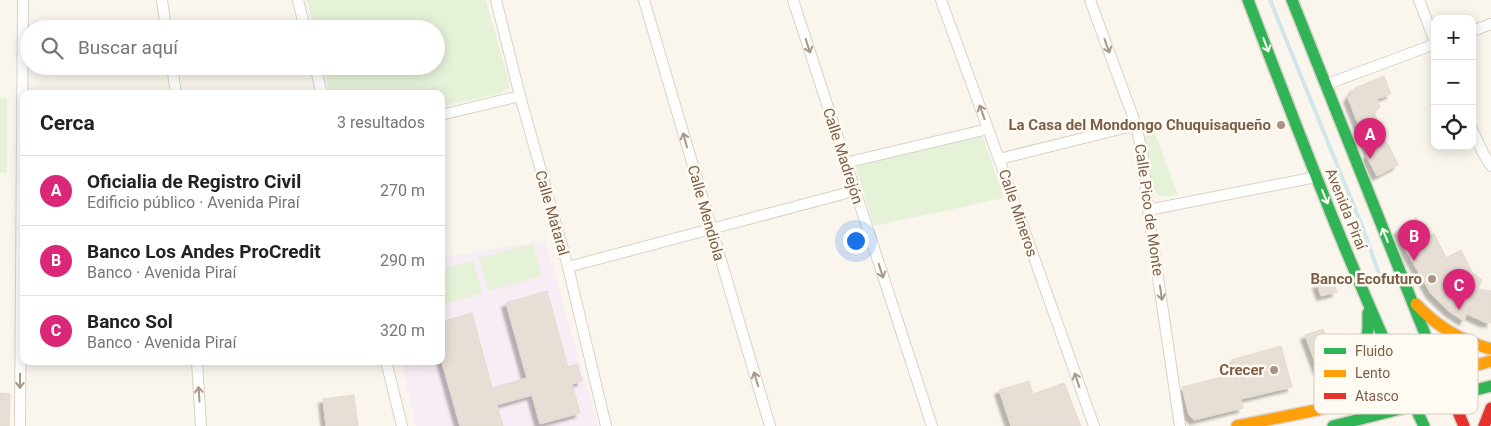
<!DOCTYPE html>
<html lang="es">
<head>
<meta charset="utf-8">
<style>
	body { margin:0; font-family:Roboto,sans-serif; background:#f2f2f2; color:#222 }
	.controls { position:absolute; right:15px; top:15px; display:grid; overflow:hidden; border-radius:10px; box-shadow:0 2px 12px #0003 }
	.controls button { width:45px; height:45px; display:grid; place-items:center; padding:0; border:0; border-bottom:1px solid #e0e0e0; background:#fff; color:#222; font:25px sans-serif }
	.you { position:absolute; left:855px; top:240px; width:18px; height:18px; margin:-12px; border:4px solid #fff; border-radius:50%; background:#1a73e8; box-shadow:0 0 0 8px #1a73e833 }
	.badge { display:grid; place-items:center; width:32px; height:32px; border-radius:50%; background:#db2777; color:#fff; font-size:16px; font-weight:700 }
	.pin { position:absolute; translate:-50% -41px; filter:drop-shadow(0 1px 2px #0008) }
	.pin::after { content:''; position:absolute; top:26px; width:18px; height:15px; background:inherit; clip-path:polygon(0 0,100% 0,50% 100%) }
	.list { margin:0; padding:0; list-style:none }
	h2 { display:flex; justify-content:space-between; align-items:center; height:65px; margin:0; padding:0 20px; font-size:21px }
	h2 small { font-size:16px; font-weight:400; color:#767676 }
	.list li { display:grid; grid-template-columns:32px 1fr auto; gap:15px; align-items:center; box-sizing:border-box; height:70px; padding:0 20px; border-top:1px solid #e0e0e0 }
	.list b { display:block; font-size:19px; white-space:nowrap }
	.list p { margin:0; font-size:16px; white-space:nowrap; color:#767676 }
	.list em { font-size:16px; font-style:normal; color:#767676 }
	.icon { flex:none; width:28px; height:28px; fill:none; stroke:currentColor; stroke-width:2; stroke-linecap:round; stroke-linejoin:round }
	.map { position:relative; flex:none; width:1491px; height:426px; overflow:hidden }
	.search { position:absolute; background:#fff; box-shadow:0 2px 12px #0003; left:20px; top:20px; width:425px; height:55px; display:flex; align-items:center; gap:12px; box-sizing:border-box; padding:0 18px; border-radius:28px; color:#767676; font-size:19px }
	.panel { position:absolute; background:#fff; box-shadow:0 2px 12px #0003; left:20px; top:90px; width:425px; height:275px; border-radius:10px }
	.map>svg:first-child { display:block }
	.education { fill:#f7edf5 }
	.green { fill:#e5f2d8 }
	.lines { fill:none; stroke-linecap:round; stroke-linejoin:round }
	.stream { stroke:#cfe7ec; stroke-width:4 }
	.building { fill:#e7dfd5; stroke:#e4dacf; filter:url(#shadow) }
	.street-casing { stroke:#d8d2c9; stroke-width:12 }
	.fast-casing { stroke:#dad3ca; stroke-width:14 }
	.slow-casing { stroke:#dad3ca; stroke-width:14 }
	.jam-casing { stroke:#dad3ca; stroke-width:14 }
	.street { stroke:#fefefc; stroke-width:10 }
	.fast { stroke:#30b455; stroke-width:11 }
	.slow { stroke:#ff9f0a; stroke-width:11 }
	.jam { stroke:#e5322d; stroke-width:11 }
	.oneway { stroke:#fffbf3 }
	.oneway2 { stroke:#aa9788 }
	.poi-dot { fill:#a99483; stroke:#fffbf3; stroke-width:2 }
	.labels { text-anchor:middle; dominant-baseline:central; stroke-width:5; stroke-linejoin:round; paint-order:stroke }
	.poi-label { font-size:15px; font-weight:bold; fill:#7d5f49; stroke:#fffbf3; text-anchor:end }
	.street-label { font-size:15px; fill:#7d5f49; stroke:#fffbf3 }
	.key { fill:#fffbf3; stroke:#d8ccc0; stroke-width:1 }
	.key-label { font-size:14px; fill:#7d5f49 }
</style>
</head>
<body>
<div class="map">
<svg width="1491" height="426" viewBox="0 0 1491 426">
	<defs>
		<filter id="shadow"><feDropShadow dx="-4.5" dy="4.5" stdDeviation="1" flood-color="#0004"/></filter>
	</defs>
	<rect width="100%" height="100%" fill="#faf6ee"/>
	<!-- education -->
	<path class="education" d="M545,240L598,426H416L401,361H441V258Z"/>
	<!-- green -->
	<g class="green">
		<path d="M307,0H486L509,82V88L499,94L441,106V94H330L323,66H436V29H314Z"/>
		<path d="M0,98H7V173L0,172Z"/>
		<path d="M1151,123L1178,195C1165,197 1156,198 1150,185L1143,124Z"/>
		<path d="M982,135L1004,198L874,226L855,165Z"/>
		<path d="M533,243L542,276L488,291L479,258Z"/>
		<path d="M473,261L482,293L441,305V270Z"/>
	</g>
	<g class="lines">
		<!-- stream -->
		<path class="stream" d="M1270,0L1362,226L1381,279"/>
	</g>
	<!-- building -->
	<g class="building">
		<path d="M1384,76L1391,94L1377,99L1380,107L1374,112L1387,145L1388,144L1398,165L1377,176L1366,155L1370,154L1348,98L1355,88Z"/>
		<path d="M1416,218L1428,237L1434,233L1446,258L1461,250L1472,272L1482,280L1478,289L1491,291V323L1484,322L1467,314L1464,321L1450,312L1431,294L1407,252L1398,230Z"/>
		<path d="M1332,278L1337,292L1321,296L1317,284Z"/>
		<path d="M547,291L568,367L577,364L582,381L572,384L580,413L540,424L532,395L497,405L503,426H460L441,359V322L472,313L492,388L527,378L506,303Z"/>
		<path d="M1323,329L1328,345L1344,340L1341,362L1318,370L1305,335Z"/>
		<path d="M1281,346L1292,387L1241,399L1243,408L1194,420L1189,415L1182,387L1235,374L1231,360Z"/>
		<path d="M1029,381L1033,394L1064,383L1081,426H1011L999,390Z"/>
		<path d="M0,393L10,394L9,426H0Z"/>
		<path d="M354,395L358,426H326L323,399Z"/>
	</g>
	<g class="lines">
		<!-- street casing -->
		<g class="street-casing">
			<g id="street">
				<path d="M162,0L166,29"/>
				<path d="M298,0L305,29"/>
				<path d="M496,0L520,96L568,267L606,426"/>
				<path d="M644,0L770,426"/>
				<path d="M793,0L932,426"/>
				<path d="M941,0L999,159L1094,426"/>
				<path d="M1090,0L1136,125L1143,157L1148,210L1180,426"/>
				<path d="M1419,0L1435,42"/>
				<path d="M1472,31L1491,24"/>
				<path d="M172,66L176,94"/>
				<path d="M315,66L322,94"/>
				<path d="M1325,85L1435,44"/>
				<path d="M441,115L520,96"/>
				<path d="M1472,129L1483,153L1491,166"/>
				<path d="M999,159L1136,125"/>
				<path d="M845,163L988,129"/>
				<path d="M1148,210L1316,177"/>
				<path d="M568,267L854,191"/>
				<path d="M197,361L201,426"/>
				<path d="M386,361L402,426"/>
				<path d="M20,426L23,0"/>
			</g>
		</g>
		<!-- fast casing -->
		<g class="fast-casing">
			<g id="fast">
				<path d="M1248,0C1303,144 1357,287 1424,426"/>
				<path d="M1292,0L1427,339"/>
				<path d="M1326,404C1357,379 1370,353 1368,313"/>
				<path d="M1333,426L1491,386"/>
			</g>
		</g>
		<!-- slow casing -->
		<g class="slow-casing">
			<g id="slow">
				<path d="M1416,304C1437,327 1461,341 1491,349"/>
				<path d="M1237,426L1317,410L1491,361"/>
			</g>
		</g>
		<!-- jam casing -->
		<g class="jam-casing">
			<g id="jam">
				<path d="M1427,339L1464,426"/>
				<path d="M1484,426L1491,408"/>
			</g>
		</g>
		<!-- street -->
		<use href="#street" class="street"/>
		<!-- fast -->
		<use href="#fast" class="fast"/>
		<!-- slow -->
		<use href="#slow" class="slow"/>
		<!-- jam -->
		<use href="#jam" class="jam"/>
	</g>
	<!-- one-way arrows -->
	<defs><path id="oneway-shaft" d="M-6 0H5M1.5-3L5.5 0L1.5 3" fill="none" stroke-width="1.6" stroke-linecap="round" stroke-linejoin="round" transform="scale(1.25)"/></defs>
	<g class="oneway">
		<use href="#oneway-shaft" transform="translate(1266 45) rotate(69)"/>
		<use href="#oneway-shaft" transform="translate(1325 197) rotate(68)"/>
		<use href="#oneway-shaft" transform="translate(1385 235) rotate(-112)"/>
	</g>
	<g class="oneway2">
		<use href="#oneway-shaft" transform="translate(808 46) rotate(72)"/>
		<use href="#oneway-shaft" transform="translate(1107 46) rotate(70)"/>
		<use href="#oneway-shaft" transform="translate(982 112) rotate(-110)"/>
		<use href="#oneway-shaft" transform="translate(685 140) rotate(-106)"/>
		<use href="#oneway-shaft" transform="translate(881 271) rotate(72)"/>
		<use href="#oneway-shaft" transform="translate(1161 293) rotate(82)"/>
		<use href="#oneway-shaft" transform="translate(756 379) rotate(-107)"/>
		<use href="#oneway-shaft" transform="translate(1077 380) rotate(-109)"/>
		<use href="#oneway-shaft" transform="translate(20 381) rotate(91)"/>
		<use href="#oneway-shaft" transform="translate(199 394) rotate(-94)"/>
	</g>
	<!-- markers -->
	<g class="poi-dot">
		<circle cx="1281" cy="125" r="5"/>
		<circle cx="1432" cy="279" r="5"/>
		<circle cx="1274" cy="370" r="5"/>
	</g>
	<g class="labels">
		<!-- poi labels -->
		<g class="poi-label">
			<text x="1271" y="125">La Casa del Mondongo Chuquisaqueño</text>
			<text x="1422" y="279">Banco Ecofuturo</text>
			<text x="1264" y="370">Crecer</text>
		</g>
		<!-- street labels -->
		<g class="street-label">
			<text transform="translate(843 156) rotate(72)">Calle Madrejón</text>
			<text transform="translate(1346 209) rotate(68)">Avenida Piraí</text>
			<text transform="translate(1149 210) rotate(82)">Calle Pico de Monte</text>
			<text transform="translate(552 213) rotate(74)">Calle Mataral</text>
			<text transform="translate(706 213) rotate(74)">Calle Mendiola</text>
			<text transform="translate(1018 213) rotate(71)">Calle Mineros</text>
		</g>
	</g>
	<!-- legend -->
	<rect x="1314" y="334" width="164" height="80" rx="8" class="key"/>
	<rect x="1324" y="348" width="22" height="6" fill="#30b455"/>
	<rect x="1324" y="370" width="22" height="7" fill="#ff9f0a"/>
	<rect x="1324" y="393" width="22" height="6" fill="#e5322d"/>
	<g class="key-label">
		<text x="1355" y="356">Fluido</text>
		<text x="1355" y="378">Lento</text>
		<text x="1355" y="401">Atasco</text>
	</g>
</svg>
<div class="controls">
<button>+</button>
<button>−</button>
<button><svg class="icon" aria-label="locate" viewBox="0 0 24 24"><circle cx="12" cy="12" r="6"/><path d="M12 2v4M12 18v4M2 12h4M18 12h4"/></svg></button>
</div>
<div class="you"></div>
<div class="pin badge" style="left:1370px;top:159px">A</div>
<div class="pin badge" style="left:1414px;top:261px">B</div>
<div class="pin badge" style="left:1459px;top:310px">C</div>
<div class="search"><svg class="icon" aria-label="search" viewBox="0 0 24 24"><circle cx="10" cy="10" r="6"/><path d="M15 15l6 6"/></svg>Buscar aquí</div>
<section class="panel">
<h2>Cerca<small>3 resultados</small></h2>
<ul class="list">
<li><span class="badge">A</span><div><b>Oficialia de Registro Civil</b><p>Edificio público · Avenida Piraí</p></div><em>270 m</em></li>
<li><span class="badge">B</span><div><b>Banco Los Andes ProCredit</b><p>Banco · Avenida Piraí</p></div><em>290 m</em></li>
<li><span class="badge">C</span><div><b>Banco Sol</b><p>Banco · Avenida Piraí</p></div><em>320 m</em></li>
</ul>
</section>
</div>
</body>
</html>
